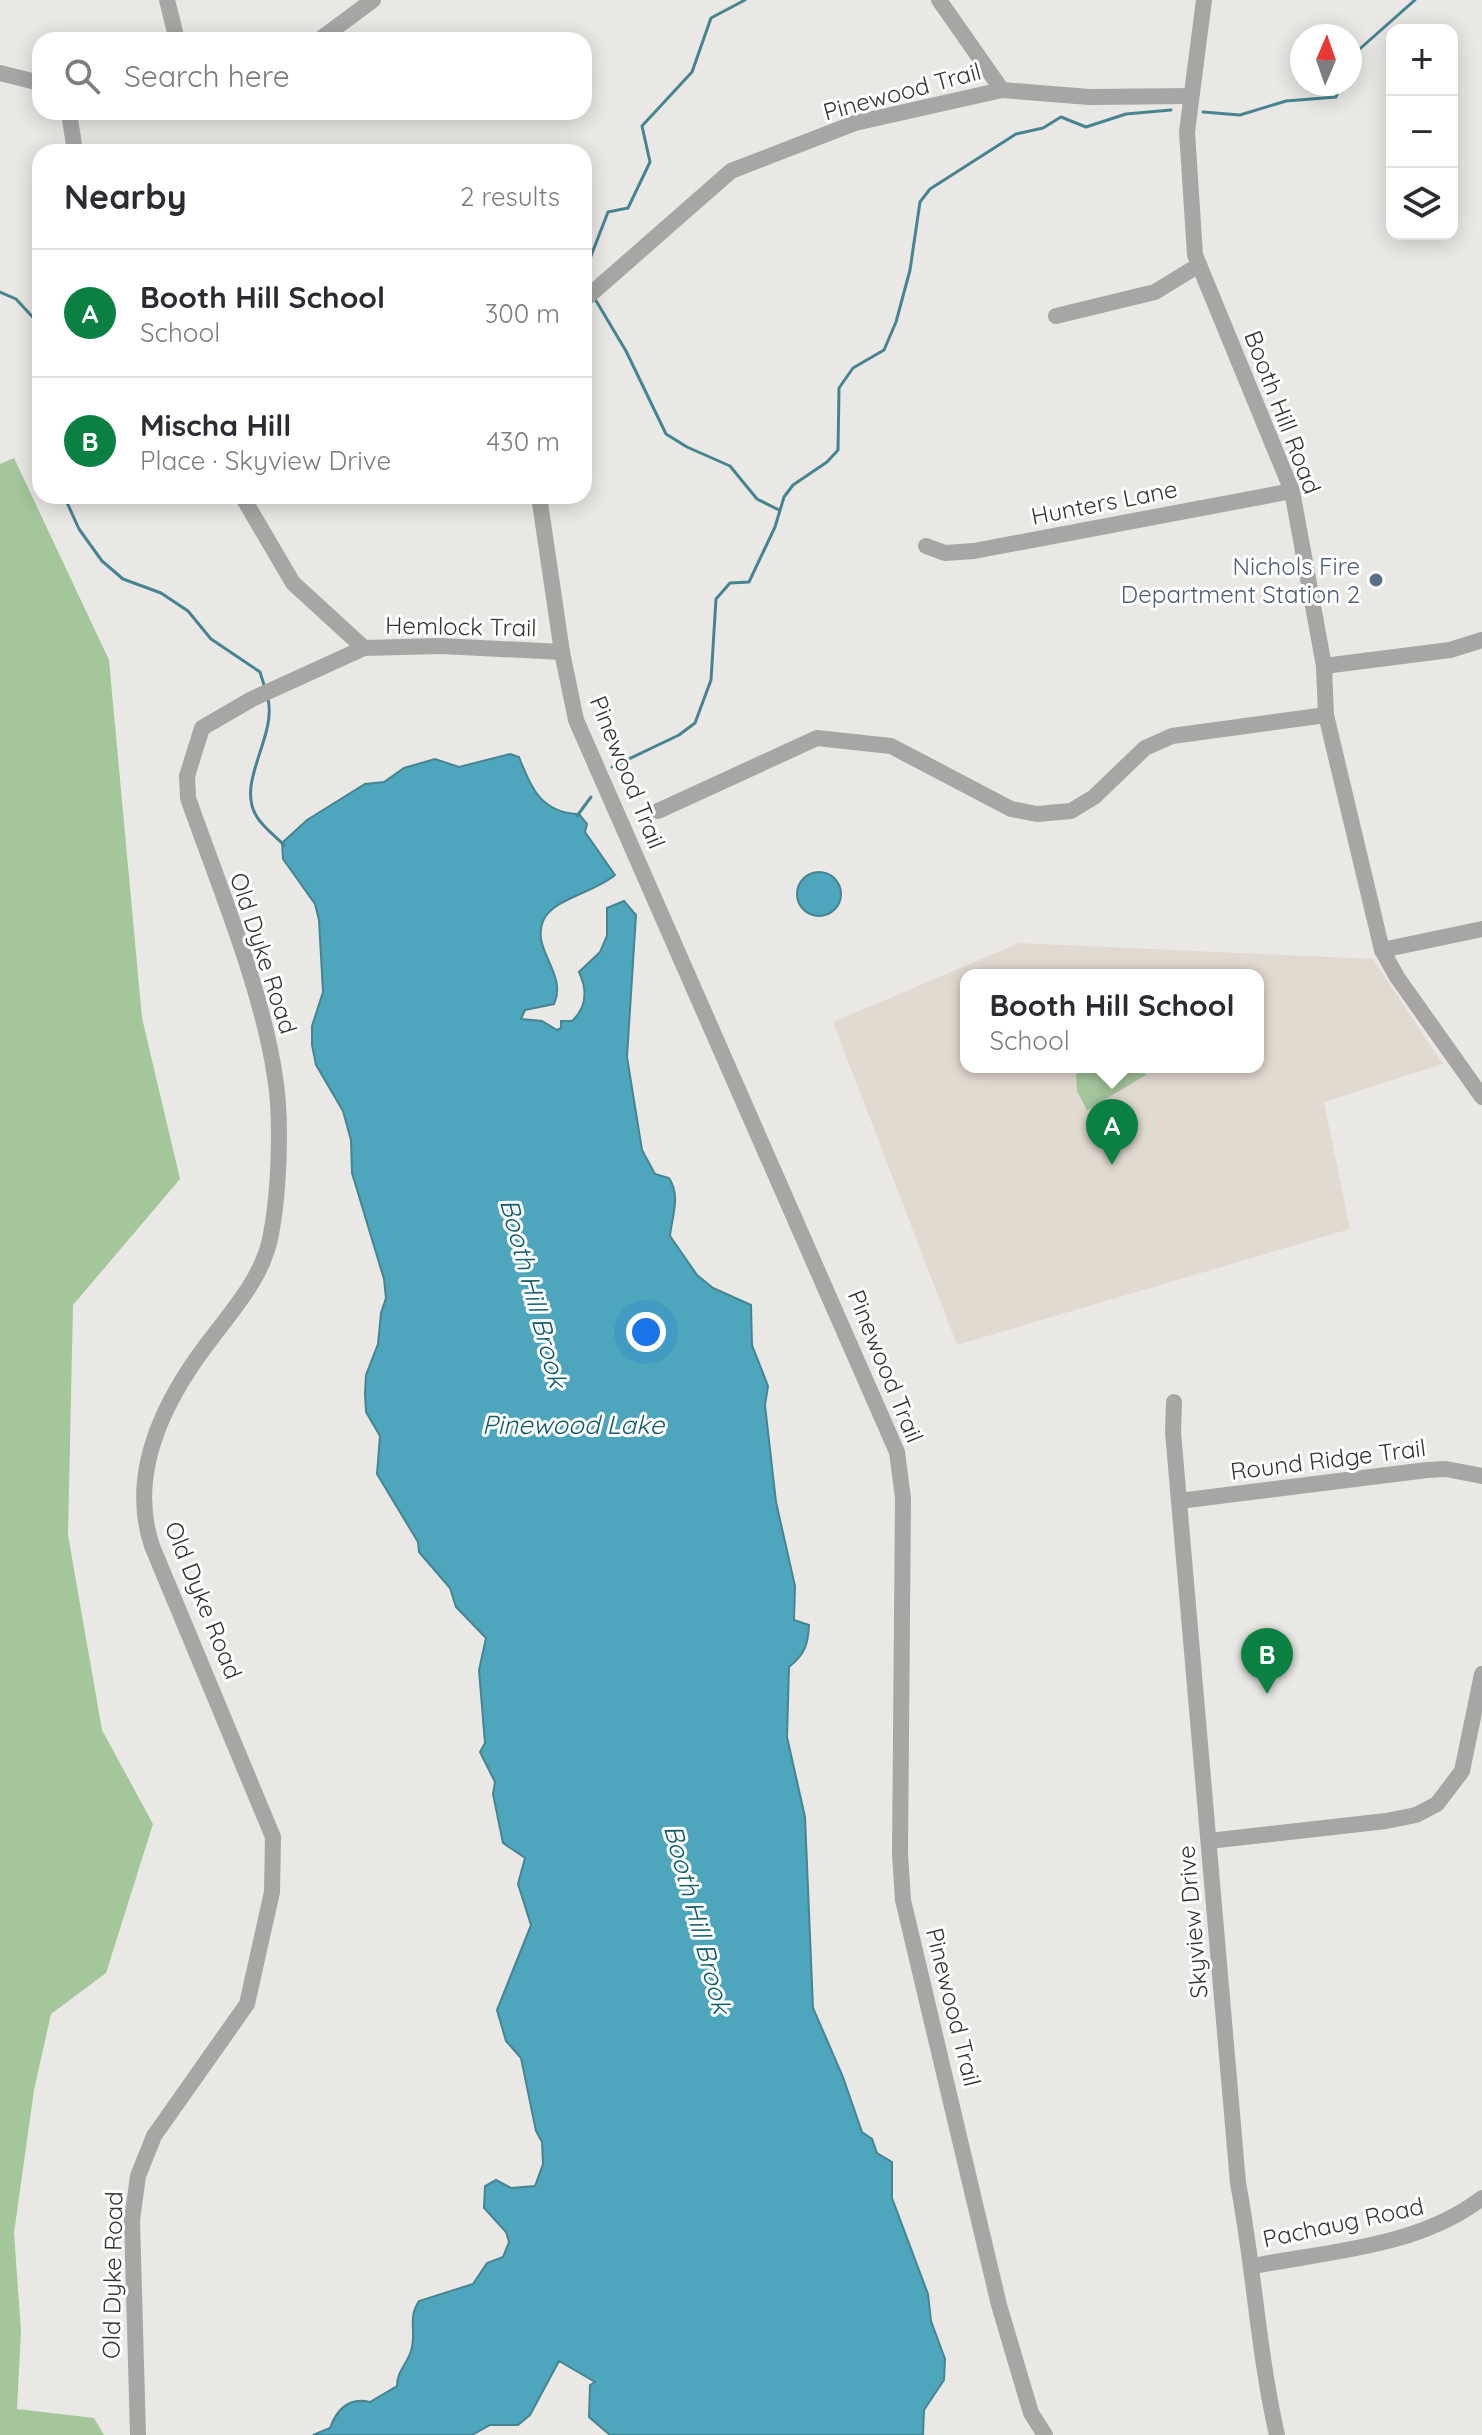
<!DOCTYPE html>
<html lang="en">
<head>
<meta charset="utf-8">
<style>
	body { margin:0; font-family:Quicksand,sans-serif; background:#f2f2f3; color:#2b2b33 }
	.controls { position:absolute; right:24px; top:24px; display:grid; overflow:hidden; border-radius:16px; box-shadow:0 4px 20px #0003 }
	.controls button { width:72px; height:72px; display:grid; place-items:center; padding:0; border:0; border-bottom:2px solid #e1e1e2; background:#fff; color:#2b2b33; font:40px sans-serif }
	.compass { position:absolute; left:1290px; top:24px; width:72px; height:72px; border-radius:50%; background:#fff; box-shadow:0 4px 20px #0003; rotate:2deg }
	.you { position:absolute; left:646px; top:1332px; width:28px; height:28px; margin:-20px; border:6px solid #fff; border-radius:50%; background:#1a73e8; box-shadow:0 0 0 12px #1a73e833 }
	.badge { display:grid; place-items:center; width:52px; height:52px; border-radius:50%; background:#0b8043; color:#fff; font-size:26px; font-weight:700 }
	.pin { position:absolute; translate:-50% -66px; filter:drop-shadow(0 2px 4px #0008) }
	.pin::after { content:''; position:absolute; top:42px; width:28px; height:24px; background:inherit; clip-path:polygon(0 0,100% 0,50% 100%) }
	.popup { position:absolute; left:960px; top:969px; width:304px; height:104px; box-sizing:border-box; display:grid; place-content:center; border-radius:16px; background:#fff; filter:drop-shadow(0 2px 6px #0005); font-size:26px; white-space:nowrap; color:#7c7c81 }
	.popup b { font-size:30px; color:#2b2b33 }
	.popup::after { content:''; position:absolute; left:50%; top:100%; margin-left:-16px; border:16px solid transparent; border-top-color:#fff }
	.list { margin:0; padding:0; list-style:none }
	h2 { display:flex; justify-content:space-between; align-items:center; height:104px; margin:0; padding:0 32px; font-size:34px }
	h2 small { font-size:26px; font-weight:400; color:#7c7c81 }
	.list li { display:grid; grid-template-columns:52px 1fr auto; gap:24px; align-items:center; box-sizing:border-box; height:128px; padding:0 32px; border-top:2px solid #e1e1e2 }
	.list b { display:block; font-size:30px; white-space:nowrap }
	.list p { margin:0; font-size:26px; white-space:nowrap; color:#7c7c81 }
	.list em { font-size:26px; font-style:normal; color:#7c7c81 }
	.icon { flex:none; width:44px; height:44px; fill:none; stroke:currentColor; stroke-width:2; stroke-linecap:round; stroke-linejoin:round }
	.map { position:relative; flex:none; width:1482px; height:2435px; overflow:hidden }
	.search { position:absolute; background:#fff; box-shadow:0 4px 20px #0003; left:32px; top:32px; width:560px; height:88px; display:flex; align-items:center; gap:20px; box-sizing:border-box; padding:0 28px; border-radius:24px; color:#7c7c81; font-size:30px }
	.panel { position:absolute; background:#fff; box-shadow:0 4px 20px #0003; left:32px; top:144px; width:560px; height:360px; border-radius:24px }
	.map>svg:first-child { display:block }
	.built { fill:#e1dad1; fill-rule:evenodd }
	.green { fill:#a3c69b }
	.water { fill:#4da6bb; stroke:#468492; stroke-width:2 }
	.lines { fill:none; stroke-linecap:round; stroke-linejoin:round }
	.stream { stroke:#468492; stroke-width:3 }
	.minor { stroke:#a7a6a5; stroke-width:16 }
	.service-dot { fill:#5c6f8a; stroke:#fff; stroke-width:3 }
	.labels { text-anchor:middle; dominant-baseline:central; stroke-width:6; stroke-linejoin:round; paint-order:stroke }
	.street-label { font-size:24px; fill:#353533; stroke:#fff }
	.service-label { font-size:24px; fill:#4e5e75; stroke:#fff; text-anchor:end }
	.water-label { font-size:26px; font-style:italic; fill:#115c6b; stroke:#fff }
</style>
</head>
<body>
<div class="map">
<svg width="1482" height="2435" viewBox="0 0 1482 2435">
	<rect width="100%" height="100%" fill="#eae8e5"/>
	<!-- built -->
	<path class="built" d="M1019,943L1373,959L1443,1064L1324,1102L1350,1229L957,1345L833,1022ZM966,975H1258V1067H966Z"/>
	<!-- green -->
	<g class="green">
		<path d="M14,458L109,660L142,1018L180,1179L73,1305L68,1535L102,1730L153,1824L106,1973L51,2014L34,2090L14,2233L21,2331L17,2409L94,2418L104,2435H0V464Z"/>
		<path d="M1088,1067H1139L1146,1075L1087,1110L1077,1091L1076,1074Z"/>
	</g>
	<!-- water -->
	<g class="water">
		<path d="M510,754L519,757C531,789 542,813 579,814L587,824L585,832L615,875C594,893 552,899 543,921C531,950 568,974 554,1004L525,1010L521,1019L542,1021L557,1030L561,1028V1021H572C587,1007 587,989 579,972L600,952L607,936V908L624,901L636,915L627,1057L642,1150L655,1174L669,1178C681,1196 672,1216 670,1236L697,1275L713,1288L751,1305L752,1345L768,1386L765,1405L776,1502L795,1586L794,1620L809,1625C808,1645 805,1654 789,1667L787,1737L805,1817L813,2008L843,2077L862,2132L872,2139L877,2153L892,2162V2198L928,2294L931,2321L945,2359L944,2380L924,2410L923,2435H610L589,2417L590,2385L595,2382L559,2361L530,2415L518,2425H490L472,2435H313L330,2428C337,2409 349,2397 370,2402L397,2386C397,2371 407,2364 411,2351C417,2332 407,2319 419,2301L473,2284L487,2263L503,2257L509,2242L506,2232L484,2208L485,2186L496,2180L511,2188L535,2186L543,2164L542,2142L536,2131L521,2058L506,2041L497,2010L531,1925L518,1884L525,1858L503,1843L493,1794L495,1782L480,1752L485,1743L479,1670L486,1638L456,1607L450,1588L419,1552L418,1542L377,1474L380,1436L366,1412L365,1394L366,1375L378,1344L381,1313L386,1298L384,1279L352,1173L351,1140L343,1111L316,1065L312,1045V1026L323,992L319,920L315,904L283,859L282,843L307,820L365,784L384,782L404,768L435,759L459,767Z"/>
		<circle cx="819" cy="894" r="22"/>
	</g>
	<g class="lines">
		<!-- stream -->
		<g class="stream">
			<path d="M1350,64L1354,54L1415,0"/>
			<path d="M1203,112L1240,115L1286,101L1336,97L1341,84"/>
			<path d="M584,274L608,212L628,208L650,162L642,126L692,72L711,18L745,0"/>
			<path d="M0,292L16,299L40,325"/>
			<path d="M595,299L626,351L666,434L687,447L730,466L757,499L779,510"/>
			<path d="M40,393L36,398L40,428"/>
			<path d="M64,496L79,529L102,561L123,579L161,593L188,611L211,639L260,672L265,688"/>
			<path d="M268,699C277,737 235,783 257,817C263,827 275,836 284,845"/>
			<path d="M612,767L679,735L695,723L711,680L716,599L730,583L749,582L775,527L784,497L793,485L827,462L838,450L839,388L853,368L884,350L896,322L910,270L920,202L930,189L1016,134L1043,128L1061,117L1086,127L1126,114L1171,110"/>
			<path d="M577,816L591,797"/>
		</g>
		<!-- minor -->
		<g class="minor">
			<path d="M167,0L177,40"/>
			<path d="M939,0L1002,90"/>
			<path d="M1204,0L1187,132L1195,255L1292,491L1324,666L1326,715L1382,950L1397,977L1482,1097"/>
			<path d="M319,40L373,0"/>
			<path d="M0,73L40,83"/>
			<path d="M69,112L75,152"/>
			<path d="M584,300L731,171L855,123L1002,90L1089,97L1191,96"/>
			<path d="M1056,316L1155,292L1199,265"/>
			<path d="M242,496L293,583L364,648L441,646L562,652"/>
			<path d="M539,496L562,652L576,720L897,1452L903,1498L900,1854L903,1900L999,2305L1031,2413L1045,2435"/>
			<path d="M926,546L945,553L974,551L1292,491"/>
			<path d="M1324,666L1450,650L1482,640"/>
			<path d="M658,811L817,738L891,746L1011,809L1037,814L1071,811L1094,797L1145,748L1172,736L1326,715"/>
			<path d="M1382,950L1482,929"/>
			<path d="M1174,1402L1173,1432L1238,2183C1254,2267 1258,2352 1277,2435"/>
			<path d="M1179,1501L1427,1470L1446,1469L1482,1476"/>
			<path d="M1209,1841L1386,1821L1416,1815L1437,1804L1462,1771L1482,1674"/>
			<path d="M1253,2266C1331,2251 1418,2247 1482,2198"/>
			<path d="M138,2435L132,2220L138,2176L154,2136L247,2004L272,1892L273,1837L152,1546C127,1472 166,1397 211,1339C235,1307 264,1275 271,1234C279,1193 282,1118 275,1077C262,988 218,884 188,798L187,776L202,728L252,699L364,648"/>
		</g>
	</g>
	<!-- markers -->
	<circle class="service-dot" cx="1376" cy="580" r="8"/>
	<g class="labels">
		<!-- street labels -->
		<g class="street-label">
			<text transform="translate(902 91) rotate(-15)">Pinewood Trail</text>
			<text transform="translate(1283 412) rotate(69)">Booth Hill Road</text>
			<text transform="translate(1104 502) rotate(-11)">Hunters Lane</text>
			<text transform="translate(461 626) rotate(1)">Hemlock Trail</text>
			<text transform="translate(628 772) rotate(68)">Pinewood Trail</text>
			<text transform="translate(264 953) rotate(72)">Old Dyke Road</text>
			<text transform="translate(886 1366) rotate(68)">Pinewood Trail</text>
			<text transform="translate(1328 1459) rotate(-7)">Round Ridge Trail</text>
			<text transform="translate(204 1600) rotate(68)">Old Dyke Road</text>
			<text transform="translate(1192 1922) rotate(-95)">Skyview Drive</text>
			<text transform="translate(954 2007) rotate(76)">Pinewood Trail</text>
			<text transform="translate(1343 2222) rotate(-12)">Pachaug Road</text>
			<text transform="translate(112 2275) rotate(-89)">Old Dyke Road</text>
		</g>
		<!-- service labels -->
		<g class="service-label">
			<text x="1360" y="566">Nichols Fire<tspan x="1360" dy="28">Department Station 2</tspan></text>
		</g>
		<!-- water labels -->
		<g class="water-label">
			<text transform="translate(534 1293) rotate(75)">Booth Hill Brook</text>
			<text x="573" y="1424">Pinewood Lake</text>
			<text transform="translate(698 1919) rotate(75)">Booth Hill Brook</text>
		</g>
	</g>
</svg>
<div class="controls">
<button>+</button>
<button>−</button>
<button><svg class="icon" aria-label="layers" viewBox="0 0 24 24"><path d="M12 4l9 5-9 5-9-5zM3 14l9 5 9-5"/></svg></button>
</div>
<svg class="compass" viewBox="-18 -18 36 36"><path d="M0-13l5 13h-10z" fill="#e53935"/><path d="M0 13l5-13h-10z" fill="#7c7c81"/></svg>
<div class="you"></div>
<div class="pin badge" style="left:1112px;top:1165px">A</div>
<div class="popup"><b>Booth Hill School</b>School</div>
<div class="pin badge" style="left:1267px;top:1694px">B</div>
<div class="search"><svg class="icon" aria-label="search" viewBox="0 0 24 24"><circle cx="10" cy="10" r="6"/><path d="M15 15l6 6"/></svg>Search here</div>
<section class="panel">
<h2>Nearby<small>2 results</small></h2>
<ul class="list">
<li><span class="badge">A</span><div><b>Booth Hill School</b><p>School</p></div><em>300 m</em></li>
<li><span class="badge">B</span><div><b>Mischa Hill</b><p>Place · Skyview Drive</p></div><em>430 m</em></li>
</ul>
</section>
</div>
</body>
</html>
